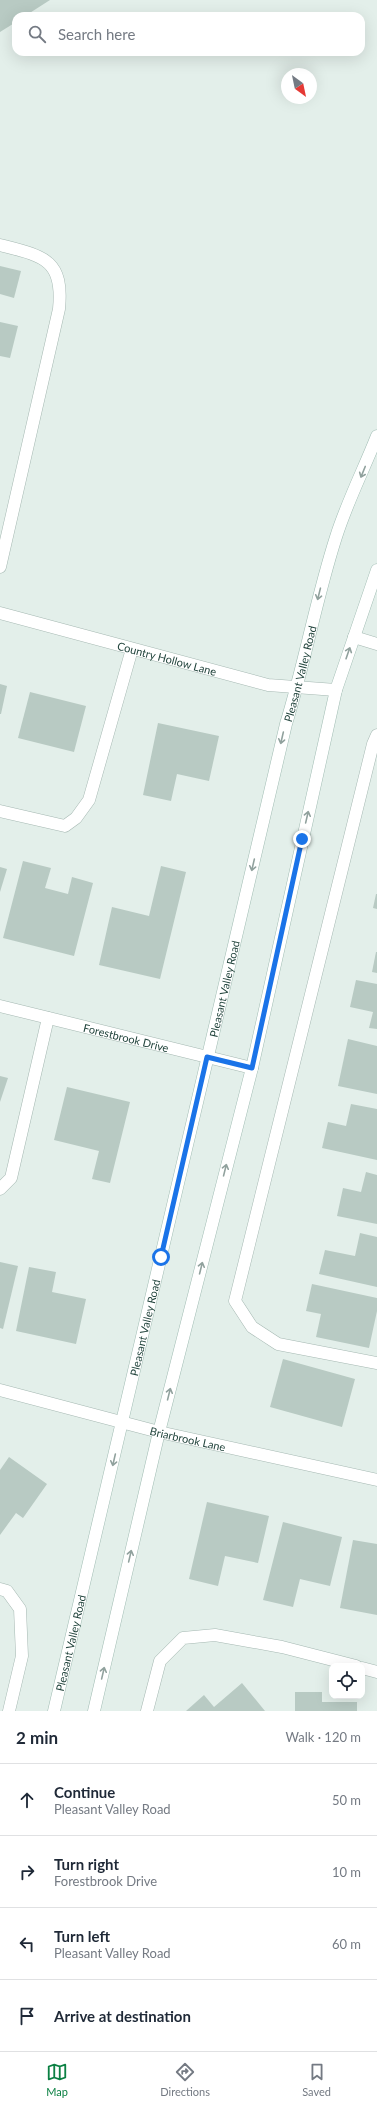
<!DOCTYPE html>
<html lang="en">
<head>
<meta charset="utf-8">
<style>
	body { margin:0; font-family:Lato,sans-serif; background:#f2f2f3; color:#1f2937 }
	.controls { position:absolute; right:12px; bottom:12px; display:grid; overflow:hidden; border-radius:8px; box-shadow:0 4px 16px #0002 }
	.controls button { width:36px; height:36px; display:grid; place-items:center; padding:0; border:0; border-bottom:1px solid #e0e1e3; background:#fff; color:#1f2937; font:20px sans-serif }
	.compass { position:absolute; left:281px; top:68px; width:36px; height:36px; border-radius:50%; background:#fff; box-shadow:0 4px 16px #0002; rotate:147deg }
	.stop { position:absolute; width:12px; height:12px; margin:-9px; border:3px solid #1a73e8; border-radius:50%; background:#fff }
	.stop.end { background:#1a73e8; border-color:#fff; box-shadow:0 1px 4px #0008 }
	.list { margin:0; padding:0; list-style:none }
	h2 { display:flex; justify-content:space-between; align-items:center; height:52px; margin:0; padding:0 16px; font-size:17px }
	h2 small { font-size:13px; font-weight:400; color:#747a83 }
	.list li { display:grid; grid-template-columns:26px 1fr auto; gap:12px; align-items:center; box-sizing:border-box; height:72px; padding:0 16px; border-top:1px solid #e0e1e3 }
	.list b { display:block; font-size:15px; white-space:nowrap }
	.list p { margin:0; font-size:13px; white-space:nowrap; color:#747a83 }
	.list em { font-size:13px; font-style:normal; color:#747a83 }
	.icon { flex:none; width:22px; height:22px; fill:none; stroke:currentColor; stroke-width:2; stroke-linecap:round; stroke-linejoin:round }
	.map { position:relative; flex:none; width:377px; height:1711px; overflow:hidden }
	.search { position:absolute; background:#fff; box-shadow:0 4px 16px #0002; left:12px; right:12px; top:12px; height:44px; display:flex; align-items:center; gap:10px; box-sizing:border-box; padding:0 14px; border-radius:12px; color:#747a83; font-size:15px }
	.sheet { height:340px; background:#fff }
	nav { display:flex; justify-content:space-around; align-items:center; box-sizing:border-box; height:56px; border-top:1px solid #e0e1e3; background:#fff; font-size:11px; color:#747a83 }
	nav a { display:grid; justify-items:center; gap:2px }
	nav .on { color:#0b8043 }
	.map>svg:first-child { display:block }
	.building { fill:#b8cac3 }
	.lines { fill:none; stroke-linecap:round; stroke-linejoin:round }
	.lane-casing { stroke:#a5b8b2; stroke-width:13 }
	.street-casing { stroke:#a5b8b2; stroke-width:13 }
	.secondary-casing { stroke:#a0bcb3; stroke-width:13 }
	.lane { stroke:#fff; stroke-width:12 }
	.street { stroke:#fff; stroke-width:12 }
	.secondary { stroke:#fff; stroke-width:12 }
	.oneway { stroke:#90a19d }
	.route { stroke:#1a73e8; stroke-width:5 }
	.labels { text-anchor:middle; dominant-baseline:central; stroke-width:4; stroke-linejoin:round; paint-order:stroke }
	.street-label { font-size:11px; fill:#20433b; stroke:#f4faf8 }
</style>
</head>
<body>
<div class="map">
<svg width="377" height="1711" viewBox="0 0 377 1711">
	<rect width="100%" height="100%" fill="#e3efea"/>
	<!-- building -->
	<g class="building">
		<path d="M0,0H50L25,16H16V22L0,32Z"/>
		<path d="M0,266L21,271L14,298L0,294Z"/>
		<path d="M0,322L18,326L10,358L0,356Z"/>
		<path d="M0,684L7,686L1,714H0Z"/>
		<path d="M30,692L86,706L74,752L18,738Z"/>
		<path d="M158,723L219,736L209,781L177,774L171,801L143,795Z"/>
		<path d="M23,861L51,868L45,888L68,894L72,877L93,883L74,956L3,938Z"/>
		<path d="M161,866L186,872L160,979L99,965L112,907L149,916Z"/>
		<path d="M0,867L7,869L0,892Z"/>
		<path d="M376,894H377V909L373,908Z"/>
		<path d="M376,952H377V973L372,972Z"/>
		<path d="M356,980L377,984V1029L369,1028L373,1012L350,1007Z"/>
		<path d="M348,1039L377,1046V1094L338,1086Z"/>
		<path d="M0,1076L8,1078L0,1102Z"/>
		<path d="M67,1087L130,1102L110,1183L92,1179L99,1151L54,1140Z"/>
		<path d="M351,1104L377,1109V1160L322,1148L328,1122L346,1126Z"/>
		<path d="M366,1172L377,1175V1224L337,1216L343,1188L361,1192Z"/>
		<path d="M360,1233L377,1237V1287L319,1274L325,1250L355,1256Z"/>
		<path d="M0,1262L18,1266L3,1329L0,1328Z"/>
		<path d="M29,1267L56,1272L52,1292L86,1299L76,1344L16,1331Z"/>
		<path d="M312,1284L377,1298V1311L369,1348L316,1337L321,1314L306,1311Z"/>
		<path d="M283,1359L355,1379L342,1427L270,1407Z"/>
		<path d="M9,1457L47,1484L23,1518L16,1513L0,1535V1470Z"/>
		<path d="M207,1502L269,1516L258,1563L225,1556L218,1586L189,1579Z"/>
		<path d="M283,1522L342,1537L330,1586L300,1579L293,1607L263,1600Z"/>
		<path d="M353,1540L377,1544V1615L340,1608Z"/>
		<path d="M242,1683L265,1711H186L204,1695L214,1707Z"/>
		<path d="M295,1692H322V1702H357V1711H295Z"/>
	</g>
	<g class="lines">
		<!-- lane casing -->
		<g class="lane-casing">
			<g id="lane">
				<path d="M0,245C43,256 64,259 59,309L0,567"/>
				<path d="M354,637L377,644"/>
				<path d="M377,735L373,744L235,1301L252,1327L278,1344L377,1363"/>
				<path d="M0,811L65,826L76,818L89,800L132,649"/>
				<path d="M0,1189L11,1178L48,1018"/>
				<path d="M0,1589L7,1591L20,1609L22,1656L9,1711"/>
				<path d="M362,1668L377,1672"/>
				<path d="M147,1711L160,1661L183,1638L215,1635L282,1647L356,1666"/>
			</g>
		</g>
		<!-- street casing -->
		<g class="street-casing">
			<g id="street">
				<path id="s1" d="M0,613L268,685L336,690"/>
				<path id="s2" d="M0,1006L252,1068"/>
				<path id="s3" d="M0,1390L159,1432L377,1480"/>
			</g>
		</g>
		<!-- secondary casing -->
		<g class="secondary-casing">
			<g id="secondary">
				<path id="s4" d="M54,1711L286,724C305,662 316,599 336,537C347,502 364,469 377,436"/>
				<path d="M94,1711L159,1432L252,1068L336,690L377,570"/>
			</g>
		</g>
		<!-- lane -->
		<use href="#lane" class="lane"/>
		<!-- street -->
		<use href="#street" class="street"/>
		<!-- secondary -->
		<use href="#secondary" class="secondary"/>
	</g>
	<!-- one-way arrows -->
	<defs><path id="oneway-shaft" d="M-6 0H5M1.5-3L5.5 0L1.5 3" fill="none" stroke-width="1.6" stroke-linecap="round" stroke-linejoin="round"/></defs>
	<g class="oneway">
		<use href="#oneway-shaft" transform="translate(363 472) rotate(112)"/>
		<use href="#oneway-shaft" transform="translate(319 594) rotate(104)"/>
		<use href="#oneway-shaft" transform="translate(348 653) rotate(-71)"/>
		<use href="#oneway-shaft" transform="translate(282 738) rotate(103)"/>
		<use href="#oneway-shaft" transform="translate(307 817) rotate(-77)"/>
		<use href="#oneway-shaft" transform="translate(253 865) rotate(103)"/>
		<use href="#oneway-shaft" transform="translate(225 1170) rotate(-76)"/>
		<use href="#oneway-shaft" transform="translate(201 1268) rotate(-76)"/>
		<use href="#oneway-shaft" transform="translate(169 1394) rotate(-76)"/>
		<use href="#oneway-shaft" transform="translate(114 1460) rotate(103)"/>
		<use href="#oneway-shaft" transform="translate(130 1556) rotate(-77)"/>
		<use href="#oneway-shaft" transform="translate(103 1673) rotate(-77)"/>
	</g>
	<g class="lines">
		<!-- route -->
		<path class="route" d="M161,1257L207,1057L252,1068L302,839"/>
	</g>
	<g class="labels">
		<!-- street labels -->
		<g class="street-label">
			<text stroke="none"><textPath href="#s1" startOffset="173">Country Hollow Lane</textPath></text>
			<text stroke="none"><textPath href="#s4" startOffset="1066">Pleasant Valley Road</textPath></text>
			<text stroke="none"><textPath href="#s4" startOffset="742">Pleasant Valley Road</textPath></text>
			<text stroke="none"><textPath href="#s2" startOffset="130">Forestbrook Drive</textPath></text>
			<text stroke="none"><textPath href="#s4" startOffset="394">Pleasant Valley Road</textPath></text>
			<text stroke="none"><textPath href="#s3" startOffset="194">Briarbrook Lane</textPath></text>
			<text stroke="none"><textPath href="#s4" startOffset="70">Pleasant Valley Road</textPath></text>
		</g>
	</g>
</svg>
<div class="controls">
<button><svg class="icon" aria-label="locate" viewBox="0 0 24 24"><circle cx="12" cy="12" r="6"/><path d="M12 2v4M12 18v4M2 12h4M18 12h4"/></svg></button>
</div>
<svg class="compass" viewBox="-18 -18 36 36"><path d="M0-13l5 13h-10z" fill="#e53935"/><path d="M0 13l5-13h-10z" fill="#747a83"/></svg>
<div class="stop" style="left:161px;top:1257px"></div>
<div class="stop end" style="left:302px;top:839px"></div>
<div class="search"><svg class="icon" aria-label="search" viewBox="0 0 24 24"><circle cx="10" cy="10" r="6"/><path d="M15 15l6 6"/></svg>Search here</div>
</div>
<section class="sheet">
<h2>2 min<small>Walk · 120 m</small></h2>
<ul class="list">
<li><svg class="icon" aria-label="ahead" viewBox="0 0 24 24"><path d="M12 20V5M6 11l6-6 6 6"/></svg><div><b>Continue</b><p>Pleasant Valley Road</p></div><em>50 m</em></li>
<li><svg class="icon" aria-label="right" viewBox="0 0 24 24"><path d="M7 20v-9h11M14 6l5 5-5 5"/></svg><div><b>Turn right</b><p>Forestbrook Drive</p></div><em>10 m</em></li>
<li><svg class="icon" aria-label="left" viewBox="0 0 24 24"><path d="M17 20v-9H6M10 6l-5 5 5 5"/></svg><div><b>Turn left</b><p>Pleasant Valley Road</p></div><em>60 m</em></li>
<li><svg class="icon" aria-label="arrive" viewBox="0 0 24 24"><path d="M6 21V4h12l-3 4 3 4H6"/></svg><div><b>Arrive at destination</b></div></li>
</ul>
</section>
<nav>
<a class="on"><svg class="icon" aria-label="map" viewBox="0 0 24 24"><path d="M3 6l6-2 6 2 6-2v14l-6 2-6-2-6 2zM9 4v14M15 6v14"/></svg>Map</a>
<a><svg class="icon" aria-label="directions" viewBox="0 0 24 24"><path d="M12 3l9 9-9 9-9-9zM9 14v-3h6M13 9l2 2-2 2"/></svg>Directions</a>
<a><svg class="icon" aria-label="saved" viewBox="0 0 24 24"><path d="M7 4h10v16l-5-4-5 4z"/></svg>Saved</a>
</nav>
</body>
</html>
